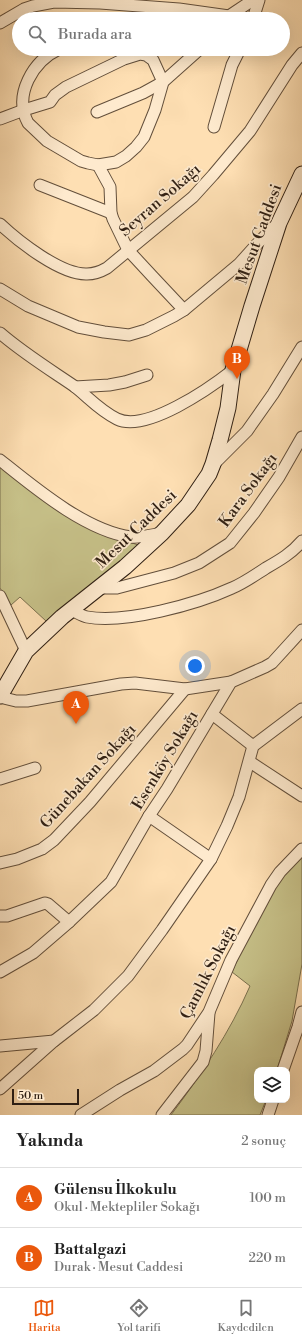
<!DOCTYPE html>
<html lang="tr">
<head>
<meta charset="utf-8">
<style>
	body { margin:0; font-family:"Libre Bodoni",serif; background:#f6f6f6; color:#222 }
	.controls { position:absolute; right:12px; bottom:12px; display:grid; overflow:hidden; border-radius:8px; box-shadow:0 4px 16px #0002 }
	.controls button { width:36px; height:36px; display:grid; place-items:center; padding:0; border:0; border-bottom:1px solid #e0e0e0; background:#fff; color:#222; font:20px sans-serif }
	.scale { position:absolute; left:12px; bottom:10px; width:67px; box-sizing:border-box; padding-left:4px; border:2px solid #2f1f13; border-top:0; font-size:11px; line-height:14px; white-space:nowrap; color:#2f1f13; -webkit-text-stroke:3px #feeace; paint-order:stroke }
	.you { position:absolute; left:195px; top:666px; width:14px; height:14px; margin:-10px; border:3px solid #fff; border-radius:50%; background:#1a73e8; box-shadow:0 0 0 6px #1a73e833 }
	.badge { display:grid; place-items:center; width:26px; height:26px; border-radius:50%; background:#ea580c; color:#fff; font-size:13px; font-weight:700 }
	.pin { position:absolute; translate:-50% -33px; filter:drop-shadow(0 1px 2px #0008) }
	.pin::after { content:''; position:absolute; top:21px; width:14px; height:12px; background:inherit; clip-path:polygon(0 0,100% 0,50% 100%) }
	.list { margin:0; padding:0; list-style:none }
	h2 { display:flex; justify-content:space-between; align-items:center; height:52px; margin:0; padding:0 16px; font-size:17px }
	h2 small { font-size:13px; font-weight:400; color:#767676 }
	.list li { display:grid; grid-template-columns:26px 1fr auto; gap:12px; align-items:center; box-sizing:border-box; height:60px; padding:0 16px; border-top:1px solid #e0e0e0 }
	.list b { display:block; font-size:15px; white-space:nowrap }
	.list p { margin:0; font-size:13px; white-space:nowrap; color:#767676 }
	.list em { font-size:13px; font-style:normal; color:#767676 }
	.icon { flex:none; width:22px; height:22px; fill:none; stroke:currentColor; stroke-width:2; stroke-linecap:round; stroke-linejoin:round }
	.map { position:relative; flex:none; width:302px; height:1115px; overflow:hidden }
	.search { position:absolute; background:#fff; box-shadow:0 4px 16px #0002; left:12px; right:12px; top:12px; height:44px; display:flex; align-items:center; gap:10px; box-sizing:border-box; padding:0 14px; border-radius:22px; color:#767676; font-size:15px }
	.sheet { height:172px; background:#fff }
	nav { display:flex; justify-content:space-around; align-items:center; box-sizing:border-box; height:56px; border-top:1px solid #e0e0e0; background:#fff; font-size:11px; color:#767676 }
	nav a { display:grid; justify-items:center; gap:2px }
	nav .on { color:#ea580c }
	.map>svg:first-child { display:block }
	.green { fill:#c6c088; stroke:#7a704e }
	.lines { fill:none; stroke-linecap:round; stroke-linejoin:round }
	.street-casing { stroke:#634f3b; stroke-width:13 }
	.secondary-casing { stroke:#2f1f13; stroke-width:17 }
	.street { stroke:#feeace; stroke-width:11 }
	.secondary { stroke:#feeace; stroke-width:15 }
	.labels { text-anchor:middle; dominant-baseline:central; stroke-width:3.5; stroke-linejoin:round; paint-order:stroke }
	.street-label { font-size:16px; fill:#2f1f13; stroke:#feeace }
</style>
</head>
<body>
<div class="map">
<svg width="302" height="1115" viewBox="0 0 302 1115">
	<rect width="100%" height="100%" fill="#fedfb3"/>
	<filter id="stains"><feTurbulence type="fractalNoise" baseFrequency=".005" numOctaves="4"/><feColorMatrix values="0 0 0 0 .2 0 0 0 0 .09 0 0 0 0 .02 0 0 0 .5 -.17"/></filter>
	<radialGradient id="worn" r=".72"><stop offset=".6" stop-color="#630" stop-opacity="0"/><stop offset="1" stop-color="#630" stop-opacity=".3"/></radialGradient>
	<!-- green -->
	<g class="green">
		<path d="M0,467L29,490L86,527L141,546L46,621L20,597L11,605L0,588Z"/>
		<path d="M302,855V964L292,1021L277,1070H257V1100H266L260,1115H171C201,1075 230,1032 250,986L232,972C251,931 268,885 302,855Z"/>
	</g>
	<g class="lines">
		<!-- street casing -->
		<g class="street-casing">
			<g id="street">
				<path d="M226,19L229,16L253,0"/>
				<path d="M253,19L259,0"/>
				<path d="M0,23L24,9L33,6L54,2L100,3L179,9L229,16"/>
				<path d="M59,49C33,61 13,95 28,123L47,141L81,161L88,163L98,165L116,162L126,156L136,147L144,137L155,110L163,82L200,49"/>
				<path d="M0,119L24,110L50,102L55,95L66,87L124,59L140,54L146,55L153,60L163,82L143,93L97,112"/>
				<path d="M214,127L232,65L240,49"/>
				<path d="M98,165L110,187L111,213L113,219L128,250L153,277L184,310"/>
				<path d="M40,185L111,213"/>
				<path d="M0,224C18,241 61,275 87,274C94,274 100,272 107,268L193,197L213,175L250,131L292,65L302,53"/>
				<path d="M0,289L28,306L78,327L104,332L129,335L146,330L174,316L184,310L239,264L257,244L278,223"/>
				<path d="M0,333C23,353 49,369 74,386C88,397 100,411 117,419C146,433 210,388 233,370"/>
				<path d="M75,387L109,385L125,382L147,375"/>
				<path d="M0,460C35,488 86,531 131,537C141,538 151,535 162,533"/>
				<path d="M214,464L247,431L273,394L302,347"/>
				<path d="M99,588H117L174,573L199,563L230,543L254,513L279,477L302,437"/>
				<path d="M0,596L26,651"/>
				<path d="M71,610C76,612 82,616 87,617C125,624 197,604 232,588C244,583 255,575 266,568C280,560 292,553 302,541"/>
				<path d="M0,697L16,701H27L121,684L135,683L185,689L231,682"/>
				<path d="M212,714L253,746"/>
				<path d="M250,762L302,796"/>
				<path d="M0,779L35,768"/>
				<path d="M149,816L211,859"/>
				<path d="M0,863L17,859L42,849L54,840L90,802L185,689"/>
				<path d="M0,916H7L45,903L48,904L69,922L111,882L149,816L167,789L231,682L265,667L272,663L302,630"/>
				<path d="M0,972L33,953L69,922"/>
				<path d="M0,1046L54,1041"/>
				<path d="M283,1070L298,1027L302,1012"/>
				<path d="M0,1089L54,1041L94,1010L128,976L162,930L211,859L227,826L239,797L253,746L302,709"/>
				<path d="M81,1115L120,1090L154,1071L183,1049L187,1045L209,1012L231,960L271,885L280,872L302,849"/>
				<path d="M162,1115L203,1062L206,1051L209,1013"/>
				<path d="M268,1115L273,1100"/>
			</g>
		</g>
		<!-- secondary casing -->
		<g class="secondary-casing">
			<path id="secondary" d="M0,696L26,651L62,617L125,567L162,533L188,505L209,474L213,464L220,440L228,408L233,370L252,306L279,223L302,174"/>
		</g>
		<!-- street -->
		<use href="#street" class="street"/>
		<!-- secondary -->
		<use href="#secondary" class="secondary"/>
	</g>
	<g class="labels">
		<!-- street labels -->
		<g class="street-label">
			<text transform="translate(160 200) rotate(-41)">Seyran Sokağı</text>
			<text transform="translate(259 234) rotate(-70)">Mesut Caddesi</text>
			<text transform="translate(248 490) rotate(-54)">Kara Sokağı</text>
			<text transform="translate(136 529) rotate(-44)">Mesut Caddesi</text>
			<text transform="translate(165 760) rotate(-59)">Esenköy Sokağı</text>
			<text transform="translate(88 776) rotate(-48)">Günebakan Sokağı</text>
			<text transform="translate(208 972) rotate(-63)">Çamlık Sokağı</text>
		</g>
	</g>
	<rect width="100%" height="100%" filter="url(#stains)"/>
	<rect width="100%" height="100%" fill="url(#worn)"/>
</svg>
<div class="controls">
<button><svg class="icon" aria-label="layers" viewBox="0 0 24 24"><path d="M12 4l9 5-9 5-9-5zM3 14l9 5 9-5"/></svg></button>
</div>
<div class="scale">50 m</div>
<div class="you"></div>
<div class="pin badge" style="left:76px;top:724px">A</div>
<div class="pin badge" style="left:237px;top:379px">B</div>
<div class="search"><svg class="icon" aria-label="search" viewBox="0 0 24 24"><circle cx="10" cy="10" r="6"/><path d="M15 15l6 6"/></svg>Burada ara</div>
</div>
<section class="sheet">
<h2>Yakında<small>2 sonuç</small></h2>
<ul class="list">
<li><span class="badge">A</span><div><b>Gülensu İlkokulu</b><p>Okul · Mektepliler Sokağı</p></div><em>100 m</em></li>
<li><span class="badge">B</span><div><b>Battalgazi</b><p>Durak · Mesut Caddesi</p></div><em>220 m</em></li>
</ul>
</section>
<nav>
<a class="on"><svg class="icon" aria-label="map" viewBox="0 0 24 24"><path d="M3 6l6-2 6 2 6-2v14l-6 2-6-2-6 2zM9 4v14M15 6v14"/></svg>Harita</a>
<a><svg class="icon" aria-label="directions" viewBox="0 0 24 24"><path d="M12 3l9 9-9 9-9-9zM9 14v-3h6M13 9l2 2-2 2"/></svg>Yol tarifi</a>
<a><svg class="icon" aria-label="saved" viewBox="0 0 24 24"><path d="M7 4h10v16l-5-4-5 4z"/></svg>Kaydedilen</a>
</nav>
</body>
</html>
